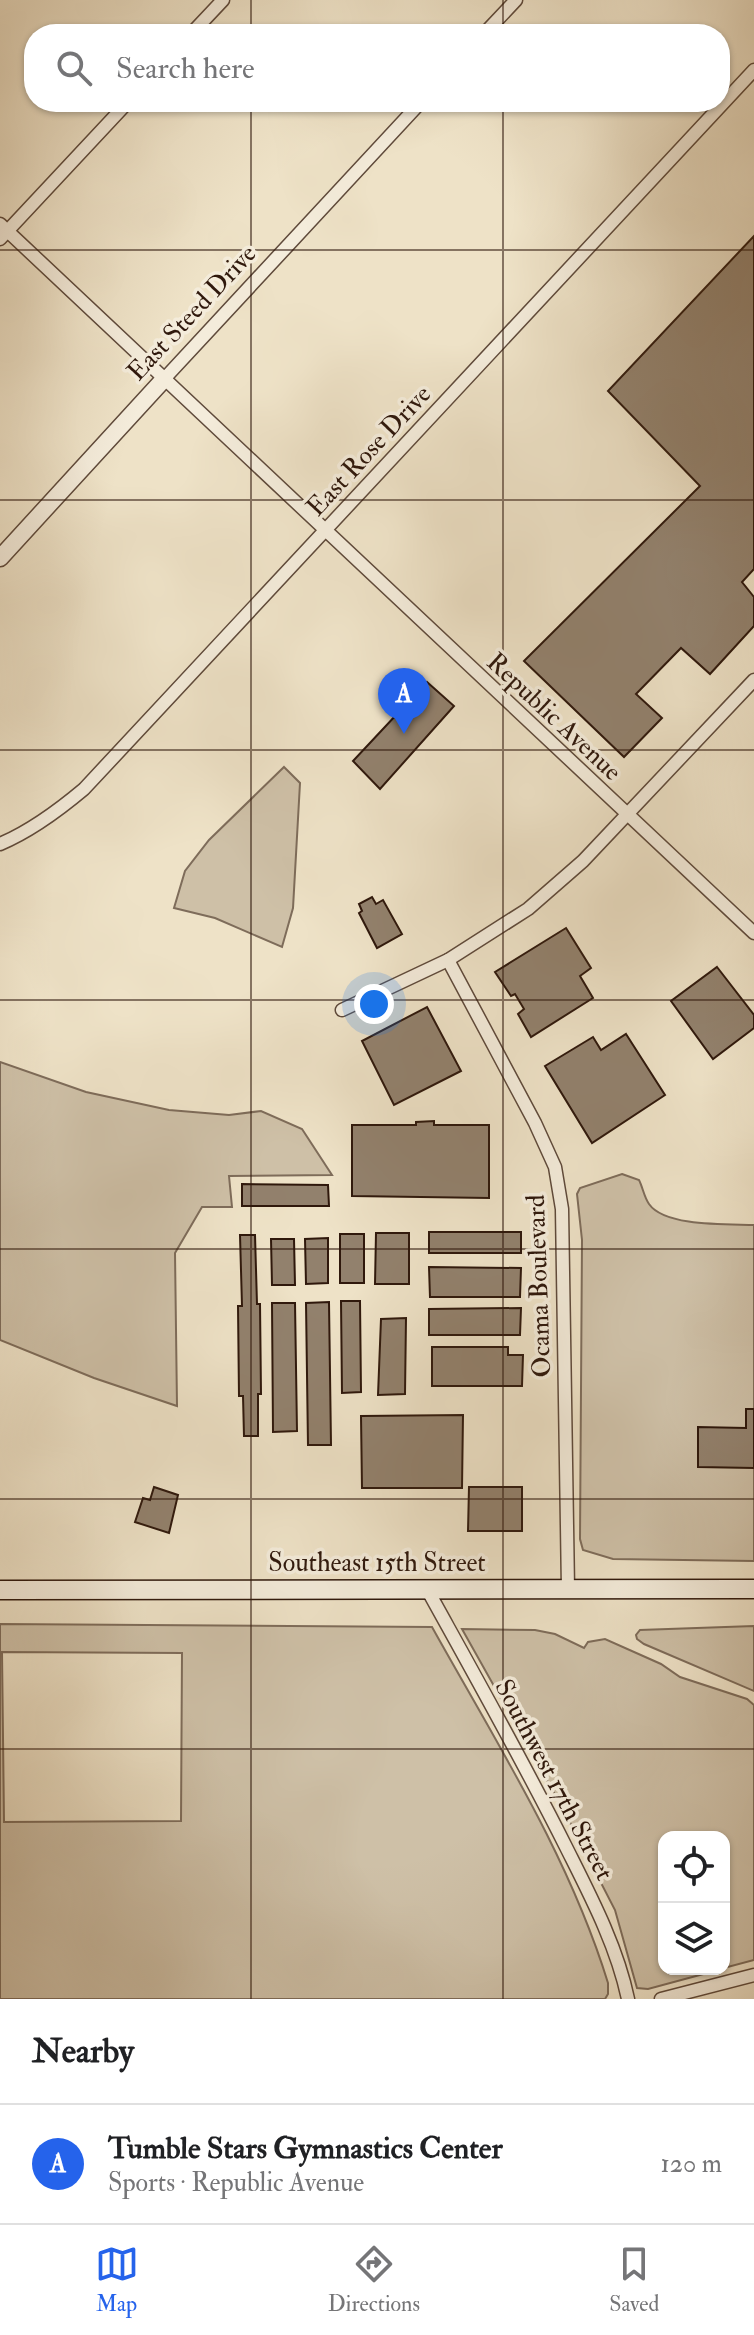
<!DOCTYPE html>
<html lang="en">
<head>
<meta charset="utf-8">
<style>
	body { margin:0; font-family:"IM FELL Double Pica",serif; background:#f2f2f2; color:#202124 }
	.controls { position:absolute; right:24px; bottom:24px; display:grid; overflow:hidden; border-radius:16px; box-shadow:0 2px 6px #0004 }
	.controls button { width:72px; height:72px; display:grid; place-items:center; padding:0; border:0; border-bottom:2px solid #e0e0e0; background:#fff; color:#202124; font:40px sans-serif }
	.you { position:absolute; left:374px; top:1004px; width:28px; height:28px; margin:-20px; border:6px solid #fff; border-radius:50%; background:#1a73e8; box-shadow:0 0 0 12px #1a73e833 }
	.badge { display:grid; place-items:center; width:52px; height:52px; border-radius:50%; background:#2563eb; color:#fff; font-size:26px; font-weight:700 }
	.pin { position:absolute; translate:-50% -66px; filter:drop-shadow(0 2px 4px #0008) }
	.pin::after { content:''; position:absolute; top:42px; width:28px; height:24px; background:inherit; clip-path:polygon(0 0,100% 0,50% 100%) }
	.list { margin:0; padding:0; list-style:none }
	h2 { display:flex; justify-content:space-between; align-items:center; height:104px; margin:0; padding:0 32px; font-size:34px }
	h2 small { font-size:26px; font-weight:400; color:#757577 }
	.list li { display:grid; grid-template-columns:52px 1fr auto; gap:24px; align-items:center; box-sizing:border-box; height:120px; padding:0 32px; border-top:2px solid #e0e0e0 }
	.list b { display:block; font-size:30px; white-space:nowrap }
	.list p { margin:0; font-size:26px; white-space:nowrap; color:#757577 }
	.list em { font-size:26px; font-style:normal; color:#757577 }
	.icon { flex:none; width:44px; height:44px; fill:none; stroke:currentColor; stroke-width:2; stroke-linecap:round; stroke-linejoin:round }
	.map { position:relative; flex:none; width:754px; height:1999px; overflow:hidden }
	.search { position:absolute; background:#fff; box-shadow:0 2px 6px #0004; left:24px; right:24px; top:24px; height:88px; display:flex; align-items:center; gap:20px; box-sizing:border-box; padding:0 28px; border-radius:32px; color:#757577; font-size:30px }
	.sheet { height:224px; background:#fff }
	nav { display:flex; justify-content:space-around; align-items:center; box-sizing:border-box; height:112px; border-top:2px solid #e0e0e0; background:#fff; font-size:22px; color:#757577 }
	nav a { display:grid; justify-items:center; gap:4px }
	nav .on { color:#2563eb }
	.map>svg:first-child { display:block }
	.green { fill:#cec0a7; stroke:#7e6c5a; stroke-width:2; fill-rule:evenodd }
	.building { fill:#92816d; stroke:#2f180c; stroke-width:2 }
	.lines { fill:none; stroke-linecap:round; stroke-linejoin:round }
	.minor-casing { stroke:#5f4a3b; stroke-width:15 }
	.tertiary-casing { stroke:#5f4a3b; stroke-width:19 }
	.secondary-casing { stroke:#2f180c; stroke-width:21 }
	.minor { stroke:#f4ecdb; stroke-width:12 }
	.tertiary { stroke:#f4ecdb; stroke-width:16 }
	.secondary { stroke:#f4ecdb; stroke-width:18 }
	.grid { fill:none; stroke:#2f180c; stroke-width:2; stroke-opacity:0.55 }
	.labels { text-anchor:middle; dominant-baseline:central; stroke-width:7; stroke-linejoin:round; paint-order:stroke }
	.street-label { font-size:26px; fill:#2f180c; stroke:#f4ecdb }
</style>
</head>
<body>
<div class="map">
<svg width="754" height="1999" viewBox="0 0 754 1999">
	<rect width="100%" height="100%" fill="#eee2c7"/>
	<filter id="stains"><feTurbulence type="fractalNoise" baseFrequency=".0025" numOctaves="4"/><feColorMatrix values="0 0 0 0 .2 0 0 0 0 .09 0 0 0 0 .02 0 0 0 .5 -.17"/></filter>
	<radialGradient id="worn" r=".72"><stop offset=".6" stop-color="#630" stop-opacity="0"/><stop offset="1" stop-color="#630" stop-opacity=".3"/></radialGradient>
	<!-- green -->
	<g class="green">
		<path d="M284,767L300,783L293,908L282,947L215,918L174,908L185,871L209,840Z"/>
		<path d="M0,1062L86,1092L169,1110L229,1115L261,1111L302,1129L332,1175L229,1176L232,1207H202L175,1253L177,1406L94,1378L0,1340Z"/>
		<path d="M622,1174L639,1180C643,1188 644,1197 649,1204C665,1227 728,1224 754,1225V1561L613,1559L583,1550L580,1539L582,1240L577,1194L580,1188Z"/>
		<path d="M0,1624L432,1627C496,1742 569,1856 608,1983V1994L605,1999H0ZM2,1652L182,1653L181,1821L4,1822Z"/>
		<path d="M754,1626V1691L644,1644L637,1639L636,1635L640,1630Z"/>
		<path d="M462,1629L535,1630L555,1634L584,1648L588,1642L605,1639L661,1664L680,1677L747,1699L754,1705V1960L724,1968V1837H664V1969H722L648,1989L637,1988L615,1910L563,1809Z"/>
	</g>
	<!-- building -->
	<g class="building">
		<path d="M754,236V569L742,582L754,597V626L710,674L681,648L636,694L662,718L624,757L524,661L700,486L608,391Z"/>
		<path d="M427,682L454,706L380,789L353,761Z"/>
		<path d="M372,897L376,904L383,900L402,934L377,948L359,913L362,911L359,904Z"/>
		<path d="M566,928L591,968L580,976L593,998L531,1037L518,1014L524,1009L515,994L511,996L495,972Z"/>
		<path d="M717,967L754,1015V1028L713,1059L671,1001Z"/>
		<path d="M427,1007L461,1071L394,1105L362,1041Z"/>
		<path d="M626,1034L665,1095L592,1143L545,1066L593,1037L601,1050Z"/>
		<path d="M434,1121V1125H489V1198L352,1196V1125H416V1122Z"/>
		<path d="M242,1184L328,1185L329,1206H242Z"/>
		<rect x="429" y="1232" width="92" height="21"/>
		<path d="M376,1233H409V1284H375Z"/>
		<rect x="340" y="1234" width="24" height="49"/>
		<path d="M240,1235H255L257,1304H260L261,1394H258V1436H244L243,1396H239L238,1306H242Z"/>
		<path d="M328,1238V1283L306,1284L305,1239Z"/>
		<path d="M271,1239H294L295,1285H272Z"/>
		<path d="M429,1267L521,1268L520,1297H430Z"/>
		<path d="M341,1301H360L361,1392L342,1393Z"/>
		<path d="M329,1302L331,1445H308L306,1303Z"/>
		<path d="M272,1303H295L297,1431L273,1432Z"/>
		<path d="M521,1308L520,1335H429V1309Z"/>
		<path d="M406,1318L405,1394L378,1395L381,1319Z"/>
		<path d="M432,1347H508V1355H523L522,1386H432Z"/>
		<path d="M746,1409H754V1468L698,1467V1427L746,1428Z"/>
		<path d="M463,1415L462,1488H362L361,1416Z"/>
		<path d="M154,1487L178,1495L169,1533L135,1522L143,1498L150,1500Z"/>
		<path d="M469,1487H522V1531H468Z"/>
	</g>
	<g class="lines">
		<!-- minor casing -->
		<g class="minor-casing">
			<g id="minor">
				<path d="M191,34L223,0"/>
				<path d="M484,34L516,0"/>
				<path d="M0,224L754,933"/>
				<path d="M0,239L128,102"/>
				<path d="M165,378L421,102"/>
				<path d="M0,844C31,831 59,810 84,789L754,70"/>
				<path d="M448,960L535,1123L555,1167L562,1209L568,1589"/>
				<path d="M342,1010L448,960L528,909L583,861L754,680"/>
				<path d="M427,1589C474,1674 522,1759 566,1847C590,1895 617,1946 628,1999"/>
				<path d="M661,1999L754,1975"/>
			</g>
		</g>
		<!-- tertiary casing -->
		<g class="tertiary-casing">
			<path id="tertiary" d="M0,558L165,378"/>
		</g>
		<!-- secondary casing -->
		<g class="secondary-casing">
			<path id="secondary" d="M0,1590L754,1589"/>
		</g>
		<!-- minor -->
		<use href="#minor" class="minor"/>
		<!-- tertiary -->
		<use href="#tertiary" class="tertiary"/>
		<!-- secondary -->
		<use href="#secondary" class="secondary"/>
	</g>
	<!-- grid -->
	<path class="grid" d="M251,0V34M503,0V34M251,102V1999M503,102V1999M0,250H754M0,500H754M0,750H754M0,1000H754M0,1249H754M0,1499H754M0,1749H754"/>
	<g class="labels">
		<!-- street labels -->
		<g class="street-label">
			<text transform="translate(192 313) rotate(-47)">East Steed Drive</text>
			<text transform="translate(369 451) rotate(-47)">East Rose Drive</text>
			<text transform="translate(554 717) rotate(43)">Republic Avenue</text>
			<text transform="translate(539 1286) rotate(-92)">Ocama Boulevard</text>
			<text x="377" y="1563">Southeast 15th Street</text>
			<text transform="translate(554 1780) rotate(62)">Southwest 17th Street</text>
		</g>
	</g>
	<rect width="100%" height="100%" filter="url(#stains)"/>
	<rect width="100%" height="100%" fill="url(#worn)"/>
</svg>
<div class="controls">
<button><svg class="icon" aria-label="locate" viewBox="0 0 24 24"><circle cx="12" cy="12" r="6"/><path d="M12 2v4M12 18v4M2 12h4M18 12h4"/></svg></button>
<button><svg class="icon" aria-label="layers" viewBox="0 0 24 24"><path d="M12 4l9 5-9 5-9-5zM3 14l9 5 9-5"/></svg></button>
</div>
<div class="you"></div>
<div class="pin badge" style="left:404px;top:734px">A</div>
<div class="search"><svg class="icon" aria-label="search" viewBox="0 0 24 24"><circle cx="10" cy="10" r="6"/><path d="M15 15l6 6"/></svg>Search here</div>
</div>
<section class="sheet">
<h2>Nearby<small></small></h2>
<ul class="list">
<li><span class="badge">A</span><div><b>Tumble Stars Gymnastics Center</b><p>Sports · Republic Avenue</p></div><em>120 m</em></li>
</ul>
</section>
<nav>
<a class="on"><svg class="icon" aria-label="map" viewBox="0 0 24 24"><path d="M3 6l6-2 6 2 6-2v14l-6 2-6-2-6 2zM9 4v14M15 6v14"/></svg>Map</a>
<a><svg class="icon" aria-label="directions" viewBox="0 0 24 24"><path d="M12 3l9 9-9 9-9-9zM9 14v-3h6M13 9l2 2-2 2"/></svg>Directions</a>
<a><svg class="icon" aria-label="saved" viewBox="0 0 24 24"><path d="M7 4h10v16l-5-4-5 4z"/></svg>Saved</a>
</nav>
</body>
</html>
